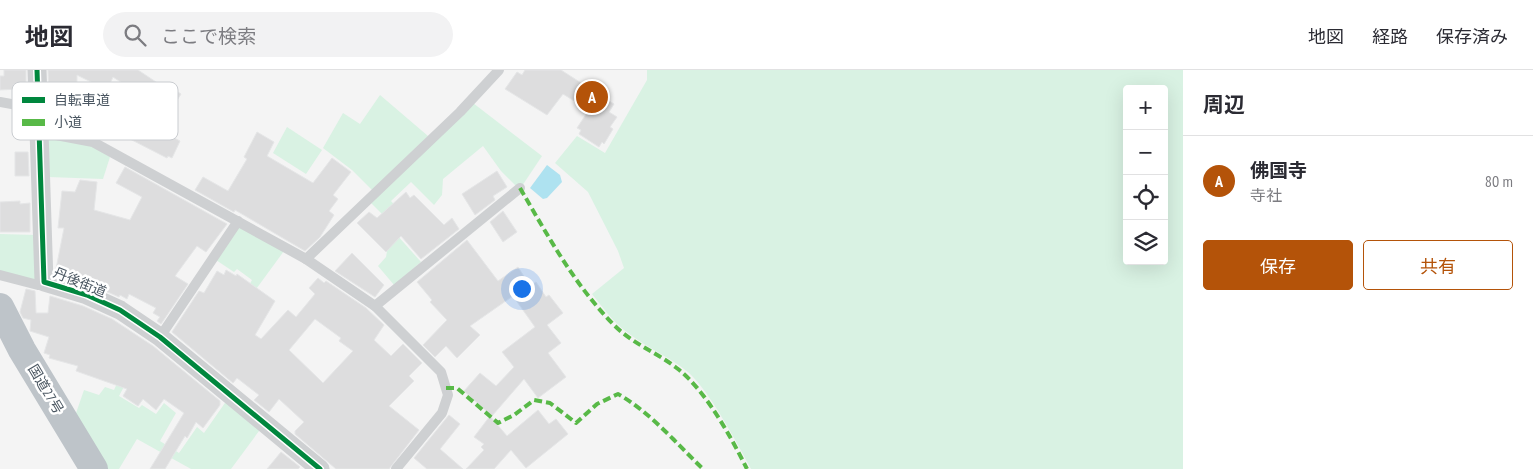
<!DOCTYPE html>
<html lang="ja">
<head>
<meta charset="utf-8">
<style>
	body { margin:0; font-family:"PT Sans Narrow","Noto Sans JP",sans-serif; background:#f2f2f3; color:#2b2b33 }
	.controls { position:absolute; right:15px; top:15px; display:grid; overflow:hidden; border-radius:5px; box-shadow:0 5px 20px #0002 }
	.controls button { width:45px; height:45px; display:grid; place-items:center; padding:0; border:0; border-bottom:1px solid #e1e1e2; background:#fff; color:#2b2b33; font:25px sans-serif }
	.you { position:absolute; left:521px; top:218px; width:18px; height:18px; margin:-12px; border:4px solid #fff; border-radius:50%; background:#1a73e8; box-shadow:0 0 0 8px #1a73e833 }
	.badge { display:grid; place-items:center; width:32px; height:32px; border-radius:50%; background:#b45309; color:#fff; font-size:16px; font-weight:700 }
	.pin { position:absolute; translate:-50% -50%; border:2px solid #fff; box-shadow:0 1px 5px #0006 }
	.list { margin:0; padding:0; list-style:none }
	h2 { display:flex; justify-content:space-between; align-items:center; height:65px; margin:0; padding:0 20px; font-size:21px }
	h2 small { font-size:16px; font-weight:400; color:#7c7c81 }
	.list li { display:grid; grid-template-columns:32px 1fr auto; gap:15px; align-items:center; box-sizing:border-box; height:90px; padding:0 20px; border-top:1px solid #e1e1e2 }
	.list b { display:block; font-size:19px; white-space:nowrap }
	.list p { margin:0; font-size:16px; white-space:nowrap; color:#7c7c81 }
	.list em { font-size:16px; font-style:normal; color:#7c7c81 }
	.actions { display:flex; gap:10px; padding:15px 20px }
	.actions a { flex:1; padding:11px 0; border:1px solid #b45309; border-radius:5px; text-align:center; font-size:18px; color:#b45309 }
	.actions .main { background:#b45309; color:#fff }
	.icon { flex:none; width:28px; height:28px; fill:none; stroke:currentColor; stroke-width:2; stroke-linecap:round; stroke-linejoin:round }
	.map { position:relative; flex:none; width:1183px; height:399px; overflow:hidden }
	header { display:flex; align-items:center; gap:30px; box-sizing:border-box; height:70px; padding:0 25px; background:#fff; border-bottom:1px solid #e1e1e2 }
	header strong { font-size:24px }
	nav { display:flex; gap:28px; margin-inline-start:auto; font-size:18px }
	.search { width:350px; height:45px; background:#f2f2f3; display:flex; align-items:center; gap:12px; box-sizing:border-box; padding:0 18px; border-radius:28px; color:#7c7c81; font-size:19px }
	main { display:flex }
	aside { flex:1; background:#fff }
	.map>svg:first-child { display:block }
	.green { fill:#d9f2e3; fill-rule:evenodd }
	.water { fill:#aee2f0 }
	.building { fill:#ddddde; stroke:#e5e6e7; fill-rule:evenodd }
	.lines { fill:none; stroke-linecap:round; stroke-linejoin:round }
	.lane { stroke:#ced0d2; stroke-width:10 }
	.street { stroke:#ced0d2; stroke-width:19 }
	.highway { stroke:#bec4c9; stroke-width:28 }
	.quiet { stroke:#58b947; stroke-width:4; stroke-dasharray:8 4; stroke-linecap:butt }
	.cycleway-casing { stroke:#fff; stroke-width:8 }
	.cycleway { stroke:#00873e; stroke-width:5 }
	.labels { text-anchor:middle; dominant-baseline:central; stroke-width:5; stroke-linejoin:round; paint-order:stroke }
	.street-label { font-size:14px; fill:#4a5661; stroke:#fff }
	.key { fill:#fff; stroke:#c9ccd0; stroke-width:1 }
	.key-label { font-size:14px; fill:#4a5661 }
</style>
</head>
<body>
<header>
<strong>地図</strong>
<div class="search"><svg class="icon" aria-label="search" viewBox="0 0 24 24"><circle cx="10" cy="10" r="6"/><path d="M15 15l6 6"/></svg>ここで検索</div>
<nav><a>地図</a><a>経路</a><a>保存済み</a></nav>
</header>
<main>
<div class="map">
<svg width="1183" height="399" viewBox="0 0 1183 399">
	<rect width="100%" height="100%" fill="#f4f4f4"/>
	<!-- green -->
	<g class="green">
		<path d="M647,0H1183V399H751C737,373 710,322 689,303C670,287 647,278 628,263C614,253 603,238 592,224L624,198L618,181L588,122L555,93L577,66L605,83L647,10ZM1127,19H1164V191H1127Z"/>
		<path d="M380,25L428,66L372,120L352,100L323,78L343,43L360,54Z"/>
		<path d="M473,33L542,86L522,116H516L501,101L483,76L443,109L442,125L434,135L411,112L391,131L411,153L397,165L421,192L394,215L378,196L386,187L387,181L373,166L388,150L371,133Z"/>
		<path d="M287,57L322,80L306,104L273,83Z"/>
		<path d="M47,67L91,75L110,87L103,109L48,107Z"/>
		<path d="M239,155L284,181L254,222L248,217L252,210L237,199L234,202L216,190Z"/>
		<path d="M0,164L36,165L37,211L0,202Z"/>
		<path d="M119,309L126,313L119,326L139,338L142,335L156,344L164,333L176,343L160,371L179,383L197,357L204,363L227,330L262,357L231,399H191L137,369L119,399H108L75,346L84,320L99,325L105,317L114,320Z"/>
	</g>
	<!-- water -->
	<path class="water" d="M547,95L560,105L562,112L547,128L543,129L530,118Z"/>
	<!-- building -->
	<g class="building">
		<path d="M4,0H26V15H19V19L0,20V6H4Z"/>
		<path d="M48,0H138L162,16L164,13L181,24L174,35L176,37L161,61L180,71L172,88L168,86L167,88L130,69L108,66L136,22L113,7L107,20L77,5V24H71L72,46L68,60L50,57Z"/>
		<path d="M525,0H561L614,34L609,42L617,47L610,57L613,59L604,74L602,72L599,77L579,64L581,60L577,58L589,40L563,24L547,45L505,19L517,2L522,5Z"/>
		<path d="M257,62L274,72L267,86L313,113L332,88L351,102L333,125L338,129L329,141L334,145L320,167L305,181L235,140L234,142L195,120L203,107L228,121L247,89L244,87Z"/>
		<path d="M15,82H28L29,106H15Z"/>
		<path d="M125,97L227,154L206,182L197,176L175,206L188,214L161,254L157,251L160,247L153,243L156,238L129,224L127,229L120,225L119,227L90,214L55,204L64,158H58L62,121L75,122L80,110L97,112L94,140L130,150L142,127L116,113Z"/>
		<path d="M497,101L507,117L493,126L495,130L475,145L462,124Z"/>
		<path d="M406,122L410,128L414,125L444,155L452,148L459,159L421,189L401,166L386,182L357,153L369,142L377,148Z"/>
		<path d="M20,131V134L30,133V162H0V132Z"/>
		<path d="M503,141L517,162L503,172L490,152Z"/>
		<path d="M467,170L498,211L518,197L530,216L536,212L546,227L549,225L563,243L547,255L561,273L548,283L566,307L538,328L524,309L492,346L464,321L480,303L496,316L514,297L502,282L535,257L513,226L470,256L480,265L457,288L446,276L435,287L423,275L447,250L430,232L432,230L417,212Z"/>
		<path d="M352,183L384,215L375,227L335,201Z"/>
		<path d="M226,200L236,206L237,204L275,231L255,265L261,269L288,240L296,247L315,224L309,218L318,208L324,213L326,211L366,238L384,255L374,270L391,286L403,274L422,293L409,306L414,311L389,336L419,360L389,399H336L295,364V361L304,352L279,329L269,342L254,330L259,325L237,308L233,313L172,262L199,221L204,223L217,201L224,205ZM315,249L341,268L339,271L353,281L323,313L289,280Z"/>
		<path d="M26,219L35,221L36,243H48L50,226L83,236L112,249L153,276L220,331V335L203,358L196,352L187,368L185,366L165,399H150L184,343L164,329L156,340L143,329L138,336L123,326L127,319L76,301L78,296L49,288L50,285L44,283L49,267L30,261L31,250L23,248L20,242Z"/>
		<path d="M538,340L549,354L556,349L568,364L526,398L511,380L494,399H466L484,380L481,377L484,374L474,367L490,346L507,366Z"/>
		<path d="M449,345L460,354L440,379L463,399H427L414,388Z"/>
		<path d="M281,382L300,397L298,399H267Z"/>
	</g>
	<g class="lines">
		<!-- lane -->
		<g class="lane">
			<path d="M0,32L39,39"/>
			<path d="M40,62L93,72L306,189L375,236L441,302L448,325L442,343L396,399"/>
			<path d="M306,189L460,42L499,0"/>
			<path d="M0,205L38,215L44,212"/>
			<path d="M375,236L520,118"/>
			<path d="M160,267L238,151"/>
		</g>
		<!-- street -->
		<path class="street" d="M37,0L44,212L87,225L120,240L160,267L320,399"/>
		<!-- highway -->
		<path class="highway" d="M0,237L22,280L94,399"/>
		<!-- quiet -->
		<g class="quiet">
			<path d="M520,118C548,166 575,216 615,256C633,274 658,283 678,299C706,321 731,367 747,399"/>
			<path d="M446,318H457L498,353L514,345L534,330L550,333L576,353L597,334L618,324C650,342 676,373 703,399"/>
		</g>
		<!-- cycleway casing -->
		<g class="cycleway-casing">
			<path id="cycleway" d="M37,0L44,212L87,225L120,240L160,267L320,399"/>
		</g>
		<!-- cycleway -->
		<use href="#cycleway" class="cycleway"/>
	</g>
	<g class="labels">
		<!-- street labels -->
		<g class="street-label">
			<text transform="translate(80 212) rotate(22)">丹後街道</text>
			<text transform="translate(46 319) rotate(59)">国道27号</text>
		</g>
	</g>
	<!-- legend -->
	<rect x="12" y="12" width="166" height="58" rx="8" class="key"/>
	<rect x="22" y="27" width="23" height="6" fill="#00873e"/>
	<rect x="22" y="49" width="23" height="7" fill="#58b947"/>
	<g class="key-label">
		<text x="54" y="35">自転車道</text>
		<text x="54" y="57">小道</text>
	</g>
</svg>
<div class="controls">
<button>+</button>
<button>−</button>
<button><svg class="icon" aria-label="locate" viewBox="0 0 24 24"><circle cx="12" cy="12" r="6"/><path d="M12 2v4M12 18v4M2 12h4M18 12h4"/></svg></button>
<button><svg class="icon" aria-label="layers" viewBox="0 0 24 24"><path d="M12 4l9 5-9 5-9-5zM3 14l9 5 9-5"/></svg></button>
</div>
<div class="you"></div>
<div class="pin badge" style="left:592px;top:27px">A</div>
</div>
<aside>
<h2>周辺<small></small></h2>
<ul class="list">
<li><span class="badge">A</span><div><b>佛国寺</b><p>寺社</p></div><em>80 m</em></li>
</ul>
<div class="actions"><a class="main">保存</a><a>共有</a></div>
</aside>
</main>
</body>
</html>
